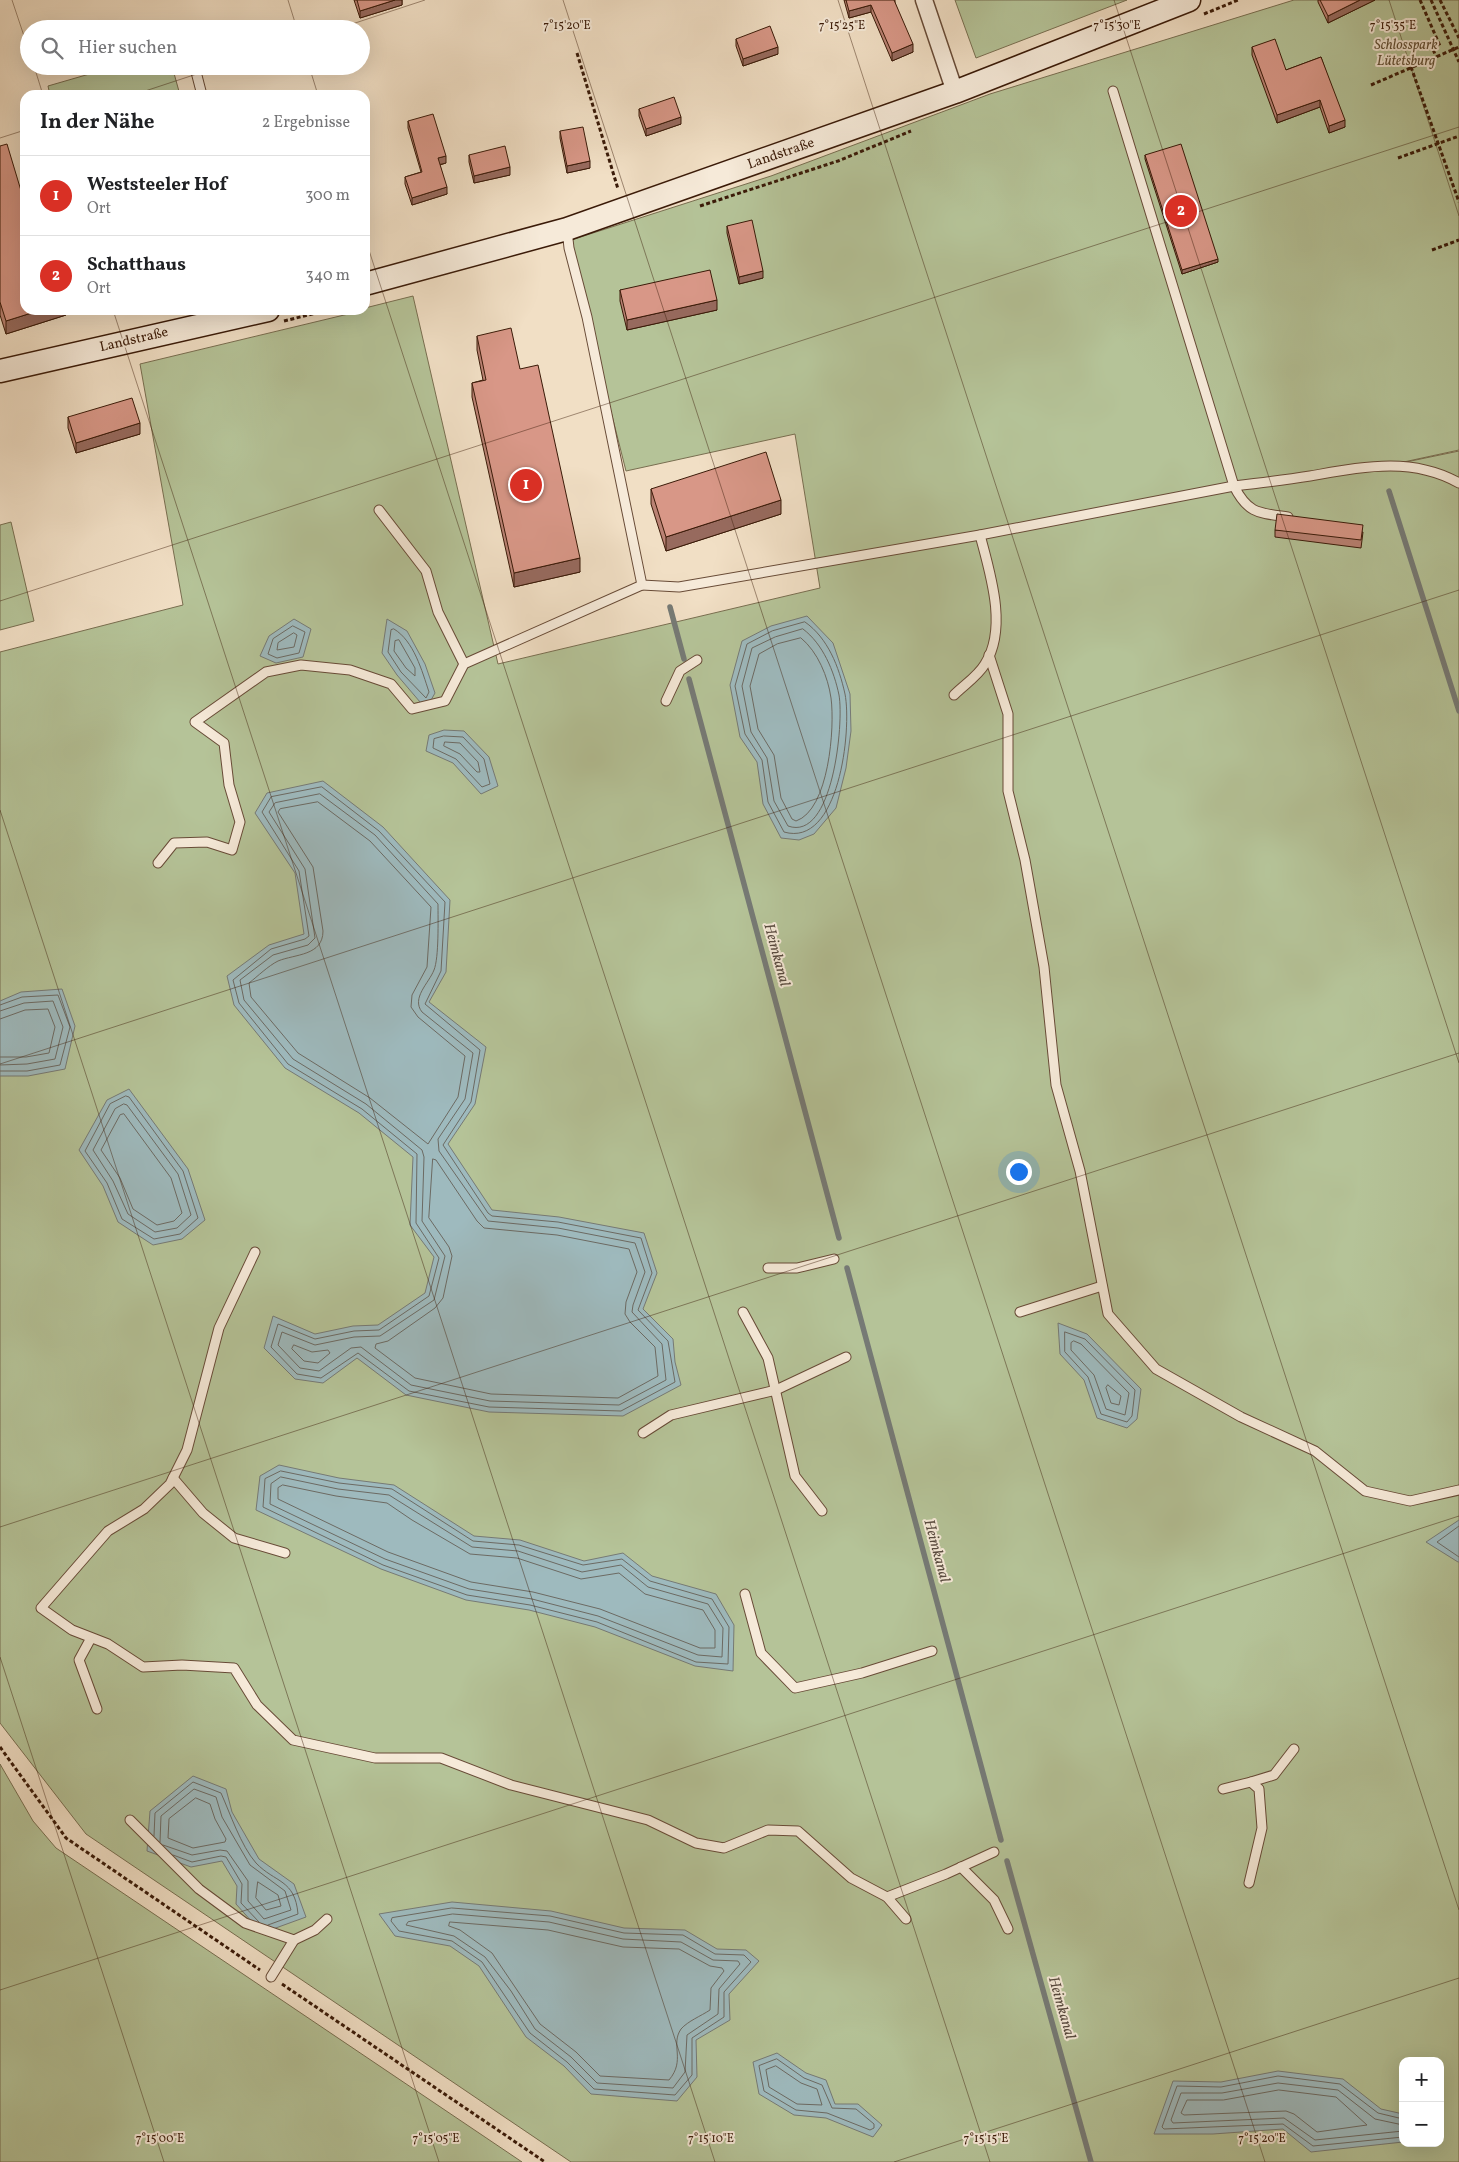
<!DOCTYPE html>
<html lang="de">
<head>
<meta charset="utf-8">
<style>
	body { margin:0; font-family:Vollkorn,serif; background:#f6f6f6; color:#202124 }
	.controls { position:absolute; right:15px; bottom:15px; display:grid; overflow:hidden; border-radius:10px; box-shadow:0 5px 20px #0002 }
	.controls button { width:45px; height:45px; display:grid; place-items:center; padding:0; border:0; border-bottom:1px solid #e0e0e0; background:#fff; color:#202124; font:25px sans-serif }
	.you { position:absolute; left:1018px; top:1171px; width:18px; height:18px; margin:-12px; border:4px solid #fff; border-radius:50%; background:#1a73e8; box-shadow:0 0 0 8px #1a73e833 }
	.badge { display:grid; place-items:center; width:32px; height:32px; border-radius:50%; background:#d93025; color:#fff; font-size:16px; font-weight:700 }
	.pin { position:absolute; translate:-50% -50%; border:2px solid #fff; box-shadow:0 1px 5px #0006 }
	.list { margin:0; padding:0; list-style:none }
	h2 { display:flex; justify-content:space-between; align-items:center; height:65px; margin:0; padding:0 20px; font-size:21px }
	h2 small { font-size:16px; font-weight:400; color:#757577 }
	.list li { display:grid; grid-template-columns:32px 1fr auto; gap:15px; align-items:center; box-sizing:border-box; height:80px; padding:0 20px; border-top:1px solid #e0e0e0 }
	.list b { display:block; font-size:19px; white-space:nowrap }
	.list p { margin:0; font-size:16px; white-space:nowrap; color:#757577 }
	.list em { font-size:16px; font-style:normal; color:#757577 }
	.icon { flex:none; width:28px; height:28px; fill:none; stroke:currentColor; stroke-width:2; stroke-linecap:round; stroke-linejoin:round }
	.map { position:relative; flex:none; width:1459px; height:2162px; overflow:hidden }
	.search { position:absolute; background:#fff; box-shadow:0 5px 20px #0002; left:20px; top:20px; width:350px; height:55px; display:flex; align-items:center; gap:12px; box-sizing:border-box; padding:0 18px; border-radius:28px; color:#757577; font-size:19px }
	.panel { position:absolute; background:#fff; box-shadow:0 5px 20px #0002; left:20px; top:90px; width:350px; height:225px; border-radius:15px }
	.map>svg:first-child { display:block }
	.green { fill:#b5c398; stroke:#786e50; fill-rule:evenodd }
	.water { fill:#9ebabe; stroke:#767a75 }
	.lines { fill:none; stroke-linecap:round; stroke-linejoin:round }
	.shore { stroke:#6c6a63; stroke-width:1 }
	.stream { stroke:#767a75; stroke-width:5.5 }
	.lane-casing { stroke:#684b37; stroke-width:11 }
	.street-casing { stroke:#684b37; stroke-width:19 }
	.secondary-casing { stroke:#3a1a08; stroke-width:25 }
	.path { stroke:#3a1a08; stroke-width:3; stroke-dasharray:4 2.5; stroke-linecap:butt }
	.lane { stroke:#f6ead9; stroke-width:9 }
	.street { stroke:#f6ead9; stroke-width:16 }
	.secondary { stroke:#f6ead9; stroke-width:22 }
	.wall { fill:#ba8274; stroke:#3a1a08 }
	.shaded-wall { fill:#976a5e; stroke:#3a1a08 }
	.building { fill:#d89787; stroke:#3a1a08 }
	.ticks { fill:none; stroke:#3a1a08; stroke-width:1; stroke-opacity:0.45 }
	.labels { text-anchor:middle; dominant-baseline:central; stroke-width:4; stroke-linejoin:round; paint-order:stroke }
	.park-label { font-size:14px; font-style:italic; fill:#5f4d33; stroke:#f6ead9 }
	.street-label { font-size:14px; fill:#3a1a08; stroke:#f6ead9 }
	.water-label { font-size:15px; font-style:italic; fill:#584a3f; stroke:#f6ead9 }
	.ticks-label { font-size:12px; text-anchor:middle; fill:#3a1a08; stroke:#f6ead9; stroke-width:4; stroke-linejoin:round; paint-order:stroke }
</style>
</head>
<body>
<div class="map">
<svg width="1459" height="2162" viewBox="0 0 1459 2162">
	<rect width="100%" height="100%" fill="#f1dfc5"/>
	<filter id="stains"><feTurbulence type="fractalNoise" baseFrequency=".004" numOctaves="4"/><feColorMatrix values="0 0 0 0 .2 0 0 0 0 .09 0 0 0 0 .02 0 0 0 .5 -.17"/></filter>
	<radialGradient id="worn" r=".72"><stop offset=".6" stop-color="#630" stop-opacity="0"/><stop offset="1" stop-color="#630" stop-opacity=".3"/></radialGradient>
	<!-- green -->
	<g class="green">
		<path d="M955,0H1127L976,58Z"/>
		<path d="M1294,0H1459V450L1353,473L1459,451V2162H571L86,1834L0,1723V652L183,605L140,364L365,310V308L413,296L498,664L820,588L795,434L626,471L568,241L771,176L990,94ZM1403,2061H1440V2143H1403Z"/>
		<path d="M117,66H172L180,95H50L48,86Z"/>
		<path d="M11,522L34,621L0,630V525Z"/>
		<path d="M0,1764L33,1821L56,1848L522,2162H0Z"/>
	</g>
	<!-- water -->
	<g class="water">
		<path d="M807,616L833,643L850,694L851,731L846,768L836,808L814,834L799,840L781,838L763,804L757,762L740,737L730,685L742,641L771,626Z"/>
		<path d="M294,619L311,629L303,657L276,663L260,656L269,636Z"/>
		<path d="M387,619L407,631L425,664L435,693L426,709L397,675L382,653Z"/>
		<path d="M444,730L464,731L489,757L498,786L481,794L453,763L426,751L429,735Z"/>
		<path d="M323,781L383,827L450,900L446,972L429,1002L486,1047L475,1104L448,1144L492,1210L559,1217L644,1233L657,1273L643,1309L673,1339L675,1362L681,1385L623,1416L489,1412L406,1395L357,1358L323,1383L295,1379L264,1348L273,1316L315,1334L353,1326L378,1325L425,1293L434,1257L410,1225L413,1157L359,1113L285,1068L234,1005L227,976L269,945L304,934L295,873L255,813L267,793Z"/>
		<path d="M62,989L75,1026L65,1069L28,1076H0V1001L21,992Z"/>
		<path d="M129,1089L188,1169L205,1220L182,1239L153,1245L118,1222L103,1186L79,1150L107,1100Z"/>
		<path d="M1058,1323L1087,1334L1141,1389L1137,1419L1127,1428L1097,1418L1084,1380L1060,1354Z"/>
		<path d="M279,1465L339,1478L394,1485L474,1536L520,1540L584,1561L623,1553L652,1576L716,1594L734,1625L733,1671L695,1666L595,1627L529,1610L466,1600L381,1569L256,1510L260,1476Z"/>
		<path d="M1459,1520V1562H1458L1426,1542Z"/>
		<path d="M193,1776L226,1789L232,1812L259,1859L294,1884L306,1917L262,1933L236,1904L237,1886L222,1861L191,1867L147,1851L150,1811Z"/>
		<path d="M452,1902L551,1911L624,1928L685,1930L717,1949L746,1950L759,1961L729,1994L730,2020L696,2040L697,2077L677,2101L591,2094L564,2066L526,2037L479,1966L450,1946L395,1936L379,1914Z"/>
		<path d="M777,2053L806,2073L826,2080L835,2104H858L882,2125L873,2137L826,2118L794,2115L759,2094L753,2062Z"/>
		<path d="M1278,2071L1343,2079L1381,2109L1403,2114V2142L1311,2152L1283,2129L1213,2134H1154L1173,2081L1221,2082Z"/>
	</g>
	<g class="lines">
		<!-- shore -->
		<g class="shore">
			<path d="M805,622C828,638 839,667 845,694C852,730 839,848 784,832L768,802L762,760L745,734L735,686L747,644L772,631Z"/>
			<path d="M293,626L305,632L299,653L277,658L268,654L273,639Z"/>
			<path d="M394,629C414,641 422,671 429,692L426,698L401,672L388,652L391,630Z"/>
			<path d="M803,629C823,644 834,671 839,695C844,723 833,842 788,826L774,801L767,758L751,732L742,686L752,648L775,637Z"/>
			<path d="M294,633L297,635L294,647L277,650L278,643Z"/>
			<path d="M801,638C818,652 828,677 831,698C835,727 829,810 796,821L792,819L781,798L774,755L758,729L750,686L759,654L777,644Z"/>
			<path d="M399,640L415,668V676L406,668L394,651L395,641Z"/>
			<path d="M444,736L463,737L484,759L490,784L482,787L456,759L433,748L434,739Z"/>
			<path d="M445,742L460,743L478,762L480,772H477L460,754L444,746Z"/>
			<path d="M322,787L379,831L445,902L441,971L425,1004L480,1050L471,1102L443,1145L488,1213L492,1216L558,1222L641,1238L652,1273L638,1310L668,1341L675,1382L621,1411L489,1407L409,1391L358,1353L321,1378L297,1374L271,1347L278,1324L315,1339L354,1331L379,1330L429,1296L439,1258L416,1223L417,1154L362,1109L288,1064L239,1003L233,980L271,949L305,939L309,936L299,871L262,812L271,797Z"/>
			<path d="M320,794L375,835L438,904C438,919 439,958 434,970C429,983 411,998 422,1012L473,1053L465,1099L438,1139L439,1151L488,1221L558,1228L635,1243L645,1272L633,1305L632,1312L662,1344L666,1380L619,1405L490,1401L411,1385L361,1347L351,1348L319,1371L300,1368L278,1345L282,1332L315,1345L354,1337L380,1336L434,1300L445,1256L422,1221L424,1157L422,1150L366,1104L293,1059L244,1000L240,980L273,955L308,945L315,938L305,869L269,812L275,803Z"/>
			<path d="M318,802L370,841L431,907L427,967L412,995L411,1007L418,1017L465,1056L458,1097L428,1144L370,1098L298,1053L251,997L249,983C258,976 268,966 278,961C295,954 323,956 323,931L313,867L278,812L280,809Z"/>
			<path d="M0,1005L22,997L58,995L70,1027L60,1065L27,1071H0"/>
			<path d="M0,1011L24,1003L53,1001L63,1027L55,1059L27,1064L0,1065"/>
			<path d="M0,1019L25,1010L48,1009L55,1027L49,1053L26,1057H0"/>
			<path d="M126,1096L129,1097L183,1171L198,1218L180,1234L154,1239L122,1219L107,1183L85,1151L110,1104Z"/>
			<path d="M124,1104L127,1105L178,1174L191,1215L177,1228L155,1232L128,1214L113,1181L93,1150L115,1109Z"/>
			<path d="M124,1114L171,1178L182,1213L174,1221L157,1225L133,1209L120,1178L101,1150L120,1115Z"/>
			<path d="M433,1159L436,1160L477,1221L484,1228L557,1235L629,1249L637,1272L626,1302L625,1314L630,1322L655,1347L658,1376L618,1398L491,1394L415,1378L375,1348L376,1344L388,1341L435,1308L443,1298L452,1256L449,1247L429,1218Z"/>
			<path d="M1065,1332L1085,1339L1135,1390L1132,1416L1127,1422L1101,1414L1088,1377L1065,1352Z"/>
			<path d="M1074,1341L1081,1344L1129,1393L1125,1415L1106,1409L1094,1375L1071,1350V1343Z"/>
			<path d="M294,1345L312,1352L328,1350L330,1353L318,1363L304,1361L292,1349Z"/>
			<path d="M1108,1385L1121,1396L1119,1405L1111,1403L1106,1388Z"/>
			<path d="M281,1471L339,1483L392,1489L473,1541L519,1545L583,1565L622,1559L650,1581L712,1599L729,1627L728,1664L696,1662L597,1622L530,1605L467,1595L383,1565L263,1507L265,1479Z"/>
			<path d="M281,1477L338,1489L389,1495L472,1547L518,1551L582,1572L621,1565L648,1587L708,1604L723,1628L722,1657L698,1655L598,1616L532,1599L469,1589L385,1559L270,1504L271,1484Z"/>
			<path d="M283,1485L336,1496L387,1503L412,1520L470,1554L517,1558L581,1579L619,1573L645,1594L703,1610L715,1630V1648H700L600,1609L533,1592L471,1582L388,1552L278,1499V1488Z"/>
			<path d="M1459,1526L1437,1542L1459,1557"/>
			<path d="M196,1798L210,1804L215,1819L226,1839L225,1842L193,1848L168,1838L169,1819Z"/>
			<path d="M154,1836L155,1813L193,1782L221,1793C230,1813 241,1846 256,1863C275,1883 295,1879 298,1914L268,1925"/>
			<path d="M160,1842L161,1816L194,1789L216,1797L222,1817L250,1865L285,1891L291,1910L264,1919L248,1901V1881L227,1851L220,1850L192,1855L163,1845"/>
			<path d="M173,1855L192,1862L221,1856L226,1857L242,1884L241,1903L259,1922"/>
			<path d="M258,1882L278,1895L281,1906L266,1910L256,1898Z"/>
			<path d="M452,1908L550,1916L624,1933L683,1935L715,1954L744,1955L751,1962L724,1992V2017L692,2038V2075L675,2095L594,2089L567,2062L530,2033L482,1962L452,1941L399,1931L391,1921L392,1918Z"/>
			<path d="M453,1914L549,1922L623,1939L681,1942L713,1960L738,1961L740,1964L719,1989L718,2014L687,2035L685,2072L673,2088L597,2083L571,2057L535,2029L511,1991L485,1957L454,1936L406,1925L408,1922Z"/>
			<path d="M450,1922L548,1930L623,1947L679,1949L710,1966L722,1968L724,1971L711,1988L710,2010C701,2016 688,2021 681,2029C670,2045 686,2060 669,2080L600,2076L576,2052L540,2024L492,1953L460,1930L449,1926Z"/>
			<path d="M777,2059L804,2078L822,2085L832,2108L856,2109L874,2124V2128L870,2130L827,2113L796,2110L764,2091L759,2066Z"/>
			<path d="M776,2066L801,2083L817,2089L822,2105L797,2104L769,2087L766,2070Z"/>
			<path d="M1279,2090L1336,2097L1367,2125L1317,2132L1294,2114L1286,2111L1184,2115L1181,2113L1187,2100H1223Z"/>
			<path d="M1403,2119L1378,2113L1340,2084L1278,2076L1221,2087L1177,2086L1162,2127L1164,2129L1283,2124L1313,2146L1403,2137"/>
			<path d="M1403,2125L1375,2119L1338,2090L1278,2083L1222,2093H1181L1171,2120L1173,2123L1284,2118L1315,2140L1403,2131"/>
		</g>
		<!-- stream -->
		<g class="stream">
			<path d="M1389,491L1459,711"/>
			<path d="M670,607L684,659"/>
			<path d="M689,679L839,1238"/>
			<path d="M847,1268L1001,1840"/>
			<path d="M1007,1861L1091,2162"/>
		</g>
		<!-- lane casing -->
		<g class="lane-casing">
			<g id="lane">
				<path d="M195,68L202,95"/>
				<path d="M567,230L569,248L587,317L642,585L679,587L980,535L1234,486L1113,91"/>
				<path d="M379,510L426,571L438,612L464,664"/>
				<path d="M1288,517C1259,513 1248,514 1234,486C1260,483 1285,480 1310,476C1362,467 1411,456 1459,483"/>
				<path d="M989,655L1008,714V791L1025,860L1044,967L1056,1085L1080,1171L1108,1314L1156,1369L1241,1417L1315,1451L1365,1491L1410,1501L1459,1490"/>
				<path d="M954,695C964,685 978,676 985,664C1008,628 990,573 980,535"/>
				<path d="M666,701L680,671L697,660"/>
				<path d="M158,863L174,843L207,842L232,850L240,822L229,785L224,743L195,722L266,672L301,665L350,670L391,684L412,709L445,701L464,664L642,585"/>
				<path d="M255,1252L219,1328L187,1450L170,1484L144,1509L108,1531L41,1608L72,1630L108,1644L143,1667L182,1665L234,1668L257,1705L293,1740L375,1758H441L511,1785L648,1820L696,1843L724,1848L768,1830L798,1831L851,1878L887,1897L906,1919"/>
				<path d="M768,1268H797L834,1259"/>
				<path d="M743,1312L768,1358L795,1476L822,1511"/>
				<path d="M1020,1312L1102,1286"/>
				<path d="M643,1433L671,1415L776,1390L846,1357"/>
				<path d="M173,1478L203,1513L234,1538L285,1553"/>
				<path d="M745,1594L761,1653L795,1688L862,1673L932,1651"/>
				<path d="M91,1638L79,1660L97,1709"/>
				<path d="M1251,1782L1274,1775L1294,1749"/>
				<path d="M1223,1789L1251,1782L1259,1789L1262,1828L1249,1883"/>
				<path d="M130,1820L199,1889L245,1923L294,1940L315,1930L327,1919"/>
				<path d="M961,1867L994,1900L1008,1929"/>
				<path d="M887,1897L946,1874L994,1852"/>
				<path d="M271,1977L294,1940"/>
			</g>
		</g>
		<!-- street casing -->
		<g class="street-casing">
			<path id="street" d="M924,0L955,92"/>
		</g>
		<!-- secondary casing -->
		<g class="secondary-casing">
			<g id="secondary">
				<path d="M365,284L567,229L955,92L1189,0"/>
				<path d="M0,371L268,310"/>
			</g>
		</g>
		<!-- path -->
		<g class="path">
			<path d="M1420,0L1440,46L1433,49L1436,57"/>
			<path d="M1431,0L1459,62"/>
			<path d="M1440,0L1459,38"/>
			<path d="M1204,14L1238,0"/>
			<path d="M577,53L618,189"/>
			<path d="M1411,67L1459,202"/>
			<path d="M1371,85L1459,47"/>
			<path d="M1398,158L1459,136"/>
			<path d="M700,206L838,161L911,131"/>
			<path d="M1432,250L1459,240"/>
			<path d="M284,321L328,310"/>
			<path d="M0,1747L66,1838L260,1970"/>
			<path d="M282,1984L545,2162"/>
		</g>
		<!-- lane -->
		<use href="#lane" class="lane"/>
		<!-- street -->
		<use href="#street" class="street"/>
		<!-- secondary -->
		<use href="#secondary" class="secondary"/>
	</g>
	<!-- wall -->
	<g class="wall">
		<path d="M354,0H402V5L360,18Z"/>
		<path d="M844,0H895V3L913,52L892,61L871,12L849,18Z"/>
		<path d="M1318,0H1375L1328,23L1318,2Z"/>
		<path d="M736,39L778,54L743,66L736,46Z"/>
		<path d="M1252,47L1286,70L1321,57L1345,127L1329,133L1320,107L1277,123L1252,55Z"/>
		<path d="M639,109L681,124L646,136L639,116Z"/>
		<path d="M408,121L446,163L440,165L447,194L412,205L405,184V177L421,172L408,128Z"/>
		<path d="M560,131L590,168L567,173L560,138Z"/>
		<path d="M0,146L25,310H66V315L6,334L0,315Z"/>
		<path d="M469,155L510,175L474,183L469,162Z"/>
		<path d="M1145,155L1218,262L1182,274L1145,159Z"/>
		<path d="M727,226L763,278L739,284L727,233Z"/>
		<path d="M620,290L717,310L627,330L620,301Z"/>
		<path d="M477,336L520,369L580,572L514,587L472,397V383L483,380L477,350Z"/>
		<path d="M68,417L140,434L76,453L68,428Z"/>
		<path d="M651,489L781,514L666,551L651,504Z"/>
		<path d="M1275,530L1363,532L1361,548L1275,537Z"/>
	</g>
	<!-- shaded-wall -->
	<g class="shaded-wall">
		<path d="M395,0H402V5L360,18V11Z"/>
		<path d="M1360,0H1375L1328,23V16Z"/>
		<path d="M871,5V12L849,18V11Z"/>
		<path d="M913,44V52L892,61V53Z"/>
		<path d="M778,47V54L743,66V59Z"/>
		<path d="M1320,100V107L1277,123V115Z"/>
		<path d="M681,117V124L646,136V129Z"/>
		<path d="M1345,120V127L1329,133V126Z"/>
		<path d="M446,156V163L438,165V158Z"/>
		<path d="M590,161V168L567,173V166Z"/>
		<path d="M510,167V175L474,183V176Z"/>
		<path d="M447,187V194L412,205V198Z"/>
		<path d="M1218,259V262L1182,274V270Z"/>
		<path d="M763,271V278L739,284V277Z"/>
		<path d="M717,300V310L627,330V320Z"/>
		<path d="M41,310H66V315L6,334V321Z"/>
		<path d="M140,423V434L76,453V443Z"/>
		<path d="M781,500V514L666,551V537Z"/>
		<path d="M580,558V572L514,587V573Z"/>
	</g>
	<!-- building -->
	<g class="building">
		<path d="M357,0H395L360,11Z"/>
		<path d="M846,0H894L913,44L892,53L871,5L849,11Z"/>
		<path d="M1320,0H1360L1328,16Z"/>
		<path d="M770,26L778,47L743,59L736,39Z"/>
		<path d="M1275,39L1286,70L1321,57L1345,120L1329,126L1320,100L1277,115L1252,47Z"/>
		<path d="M674,97L681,117L646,129L639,109Z"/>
		<path d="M433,114L446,156L438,158L447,187L412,198L405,177L422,172L408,121Z"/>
		<path d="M583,127L590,161L567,166L560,131Z"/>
		<path d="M7,144L25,204V310H41L6,321L0,302V146Z"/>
		<path d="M1181,144L1218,259L1182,270L1145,155Z"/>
		<path d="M505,146L510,167L474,176L469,155Z"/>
		<path d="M752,220L763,271L739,277L727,226Z"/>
		<path d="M710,270L717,300L627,320L620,290Z"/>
		<path d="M511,328L520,369L538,365L580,558L514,573L472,383L486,380L477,336Z"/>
		<path d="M132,398L140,423L76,443L68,417Z"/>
		<path d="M766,452L781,500L666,537L651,489Z"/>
		<path d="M1277,514L1363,525L1361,540L1275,530Z"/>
	</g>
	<!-- ticks -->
	<path class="ticks" d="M12,0L29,51M288,0L297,29M563,0L1265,2162M838,0L1459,1910M1114,0L1459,1063M1389,0L1459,216M337,29L425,0M34,66L43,95M309,66L318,95M133,95L221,66M0,138L25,130M365,238L990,2162M113,310L715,2162M0,601L1459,127M0,810L439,2162M0,1064L1459,590M0,1527L1459,1053M0,1657L164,2162M0,1990L1459,1516M894,2162L1459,1978"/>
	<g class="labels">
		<!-- park labels -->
		<g class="park-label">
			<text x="1406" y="45">Schlosspark<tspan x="1406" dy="16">Lütetsburg</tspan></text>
		</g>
		<!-- street labels -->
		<g class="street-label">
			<text transform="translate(781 154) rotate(-19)">Landstraße</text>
			<text transform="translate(134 340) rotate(-13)">Landstraße</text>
		</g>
		<!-- water labels -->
		<g class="water-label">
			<text transform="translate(776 955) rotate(75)">Heimkanal</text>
			<text transform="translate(936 1551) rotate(75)">Heimkanal</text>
			<text transform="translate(1061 2008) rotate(74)">Heimkanal</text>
		</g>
	</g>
	<g class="ticks-label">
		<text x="567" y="29">7°15'20"E</text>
		<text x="842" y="29">7°15'25"E</text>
		<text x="1117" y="29">7°15'30"E</text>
		<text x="1393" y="29">7°15'35"E</text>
		<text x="160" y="2142">7°15'00"E</text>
		<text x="436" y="2142">7°15'05"E</text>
		<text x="711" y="2142">7°15'10"E</text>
		<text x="986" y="2142">7°15'15"E</text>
		<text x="1262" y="2142">7°15'20"E</text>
	</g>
	<rect width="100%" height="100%" filter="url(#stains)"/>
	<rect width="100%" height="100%" fill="url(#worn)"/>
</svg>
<div class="controls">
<button>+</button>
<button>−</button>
</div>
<div class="you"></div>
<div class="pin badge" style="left:526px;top:485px">1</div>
<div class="pin badge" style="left:1181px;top:211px">2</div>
<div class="search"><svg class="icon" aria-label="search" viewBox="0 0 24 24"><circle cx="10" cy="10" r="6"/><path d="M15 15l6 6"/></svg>Hier suchen</div>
<section class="panel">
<h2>In der Nähe<small>2 Ergebnisse</small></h2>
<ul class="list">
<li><span class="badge">1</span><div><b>Weststeeler Hof</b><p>Ort</p></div><em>300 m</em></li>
<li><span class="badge">2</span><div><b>Schatthaus</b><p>Ort</p></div><em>340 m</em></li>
</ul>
</section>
</div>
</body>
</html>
